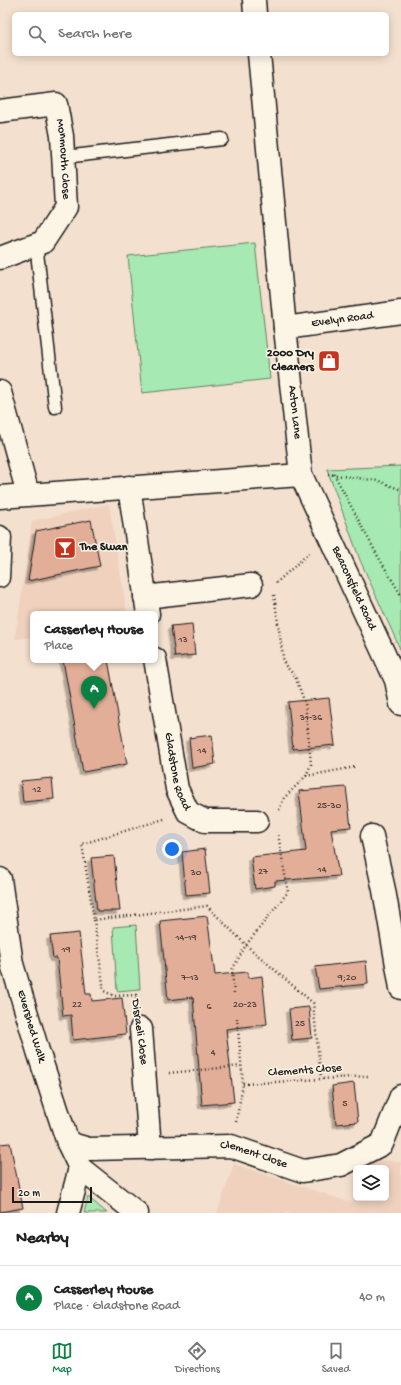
<!DOCTYPE html>
<html lang="en">
<head>
<meta charset="utf-8">
<style>
	body { margin:0; font-family:"Gochi Hand",sans-serif; background:#f2f2f2; color:#222 }
	.controls { position:absolute; right:12px; bottom:12px; display:grid; overflow:hidden; border-radius:6px; box-shadow:0 2px 10px #0003 }
	.controls button { width:36px; height:36px; display:grid; place-items:center; padding:0; border:0; border-bottom:1px solid #e0e0e0; background:#fff; color:#222; font:20px sans-serif }
	.scale { position:absolute; left:12px; bottom:10px; width:80px; box-sizing:border-box; padding-left:4px; border:2px solid #1c1c1c; border-top:0; font-size:11px; line-height:14px; white-space:nowrap; color:#1c1c1c; -webkit-text-stroke:3px #fcf5e5; paint-order:stroke }
	.you { position:absolute; left:172px; top:849px; width:14px; height:14px; margin:-10px; border:3px solid #fff; border-radius:50%; background:#1a73e8; box-shadow:0 0 0 6px #1a73e833 }
	.badge { display:grid; place-items:center; width:26px; height:26px; border-radius:50%; background:#0b8043; color:#fff; font-size:13px; font-weight:700 }
	.pin { position:absolute; translate:-50% -33px; filter:drop-shadow(0 1px 2px #0008) }
	.pin::after { content:''; position:absolute; top:21px; width:14px; height:12px; background:inherit; clip-path:polygon(0 0,100% 0,50% 100%) }
	.popup { position:absolute; left:30px; top:611px; width:128px; height:52px; box-sizing:border-box; display:grid; place-content:center; border-radius:6px; background:#fff; filter:drop-shadow(0 1px 3px #0005); font-size:13px; white-space:nowrap; color:#767676 }
	.popup b { font-size:15px; color:#222 }
	.popup::after { content:''; position:absolute; left:50%; top:100%; margin-left:-8px; border:8px solid transparent; border-top-color:#fff }
	.list { margin:0; padding:0; list-style:none }
	h2 { display:flex; justify-content:space-between; align-items:center; height:52px; margin:0; padding:0 16px; font-size:17px }
	h2 small { font-size:13px; font-weight:400; color:#767676 }
	.list li { display:grid; grid-template-columns:26px 1fr auto; gap:12px; align-items:center; box-sizing:border-box; height:64px; padding:0 16px; border-top:1px solid #e0e0e0 }
	.list b { display:block; font-size:15px; white-space:nowrap }
	.list p { margin:0; font-size:13px; white-space:nowrap; color:#767676 }
	.list em { font-size:13px; font-style:normal; color:#767676 }
	.icon { flex:none; width:22px; height:22px; fill:none; stroke:currentColor; stroke-width:2; stroke-linecap:round; stroke-linejoin:round }
	.map { position:relative; flex:none; width:401px; height:1213px; overflow:hidden }
	.search { position:absolute; background:#fff; box-shadow:0 2px 10px #0003; left:12px; right:12px; top:12px; height:44px; display:flex; align-items:center; gap:10px; box-sizing:border-box; padding:0 14px; border-radius:6px; color:#767676; font-size:15px }
	.sheet { height:116px; background:#fff }
	nav { display:flex; justify-content:space-around; align-items:center; box-sizing:border-box; height:56px; border-top:1px solid #e0e0e0; background:#fff; font-size:11px; color:#767676 }
	nav a { display:grid; justify-items:center; gap:2px }
	nav .on { color:#0b8043 }
	.map>svg:first-child { display:block }
	.built { fill:#efd1be }
	.green { fill:#a7e9b2; stroke:#628267 }
	.building { fill:#e3ae98; stroke:#1c1c1c; filter:url(#shadow) }
	.lines { fill:none; stroke-linecap:round; stroke-linejoin:round }
	.service-casing { stroke:#1c1c1c; stroke-width:15 }
	.pedestrian-casing { stroke:#1c1c1c; stroke-width:21 }
	.minor-casing { stroke:#1c1c1c; stroke-width:25 }
	.secondary-casing { stroke:#1c1c1c; stroke-width:25 }
	.path { stroke:#1c1c1c; stroke-width:2.5; stroke-dasharray:1 3; stroke-linecap:butt }
	.service { stroke:#fcf5e5; stroke-width:12 }
	.pedestrian { stroke:#fcf5e5; stroke-width:18 }
	.minor { stroke:#fcf5e5; stroke-width:22 }
	.secondary { stroke:#fcf5e5; stroke-width:22 }
	.labels { text-anchor:middle; dominant-baseline:central; stroke-width:3; stroke-linejoin:round; paint-order:stroke }
	.number-label { font-size:10px; fill:#4e403b }
	.street-label { font-size:12px; fill:#1c1c1c; stroke:#fcf5e5 }
	.poi-label { font-size:12px; font-weight:bold; fill:#1c1c1c; stroke:#fcf5e5; text-anchor:end }
</style>
</head>
<body>
<div class="map">
<svg width="401" height="1213" viewBox="0 0 401 1213">
	<defs>
		<filter id="shadow"><feDropShadow dx="-3.5" dy="3.5" stdDeviation="0" flood-color="#0004"/></filter>
	</defs>
	<rect width="100%" height="100%" fill="#f4e0ce"/>
	<filter id="ink" filterUnits="userSpaceOnUse"><feTurbulence type="fractalNoise" baseFrequency=".025" numOctaves="2"/><feDisplacementMap in="SourceGraphic" scale="8" xChannelSelector="R" yChannelSelector="G"/><feConvolveMatrix kernelMatrix="1 2 1 2 8 2 1 2 1" color-interpolation-filters="sRGB"/></filter>
	<g filter="url(#ink)">
		<!-- built -->
		<g class="built">
			<path d="M109,504L127,614H33V637L15,639L32,521Z"/>
			<path d="M370,1159L401,1162V1213H217L234,1164L352,1203L356,1194V1198H386V1168H366Z"/>
		</g>
		<!-- green -->
		<g class="green">
			<path d="M255,243L270,379L142,393L128,256Z"/>
			<path d="M401,466V651L360,560L327,469Z"/>
			<path d="M136,925L140,989L117,991L113,927Z"/>
			<path d="M88,1197L107,1213H84Z"/>
		</g>
		<!-- building -->
		<g class="building">
			<path d="M91,520L100,566L28,581L36,531Z"/>
			<path d="M192,624L195,655L175,657L171,626Z"/>
			<path d="M63,660H108L127,764L83,772Z"/>
			<path d="M329,698L335,745L293,749L288,702Z"/>
			<path d="M212,735L215,764L192,768L189,738Z"/>
			<path d="M52,778L54,799L23,802L21,781Z"/>
			<path d="M346,787L351,827L331,829L339,876L275,881V886L255,889L251,857L306,851L299,791Z"/>
			<path d="M205,849L210,893L186,895L182,852Z"/>
			<path d="M114,856L120,911H97L91,858Z"/>
			<path d="M207,916L215,975L248,972V978L262,976L267,1024L226,1029L234,1102L202,1105L193,997L168,1000L160,921Z"/>
			<path d="M79,933L86,994H91L92,1001L122,998L126,1034L73,1040L71,1015L63,1016L57,958H53L50,936Z"/>
			<path d="M366,961L368,984L319,989L315,967Z"/>
			<path d="M309,1007L312,1038L292,1040L289,1009Z"/>
			<path d="M354,1083L358,1122L336,1124L332,1086Z"/>
			<path d="M10,1143L23,1208L0,1212V1144Z"/>
		</g>
		<g class="lines">
			<!-- service casing -->
			<g class="service-casing">
				<g id="service">
					<path d="M64,157L222,139"/>
					<path d="M36,244L55,407"/>
				</g>
			</g>
			<!-- pedestrian casing -->
			<g class="pedestrian-casing">
				<path id="pedestrian" d="M0,535L2,537L0,578"/>
			</g>
			<!-- minor casing -->
			<g class="minor-casing">
				<g id="minor">
					<path id="s1" d="M0,111L56,104L62,136L66,207L43,242L0,258"/>
					<path id="s2" d="M285,328L401,312"/>
					<path d="M0,392L28,494"/>
					<path d="M129,487L148,614"/>
					<path d="M0,497L301,475"/>
					<path d="M145,597L251,585"/>
					<path id="s3" d="M155,659L177,789L188,812L205,821H257"/>
					<path d="M372,836L384,890L401,988"/>
					<path id="s4" d="M0,879L12,964L38,1051L68,1143L80,1168L137,1213"/>
					<path d="M141,1029L150,1148"/>
					<path id="s5" d="M68,1143L89,1149L231,1146L303,1171L341,1165L382,1144L401,1096"/>
					<path d="M68,1213L80,1168"/>
				</g>
			</g>
			<!-- secondary casing -->
			<g class="secondary-casing">
				<g id="secondary">
					<path d="M254,0L255,14"/>
					<path id="s6" d="M259,54L285,328L301,475L396,680L401,704"/>
				</g>
			</g>
			<!-- path -->
			<g class="path">
				<path d="M328,474L379,481L401,490"/>
				<path d="M334,474L376,553L401,595"/>
				<path d="M276,583L309,553"/>
				<path d="M274,595L284,664L295,676L305,703L311,764L306,776"/>
				<path d="M279,810L284,798L306,776L356,767"/>
				<path d="M164,819L82,844L94,920L207,906L246,945L288,892L278,834"/>
				<path d="M94,920L104,991L114,996L136,995L137,1005"/>
				<path d="M234,993L232,970L246,945L313,1003L321,1078"/>
				<path d="M169,1073L241,1066"/>
				<path d="M243,1084L368,1076"/>
				<path d="M236,1122L243,1084L237,1018"/>
			</g>
			<!-- service -->
			<use href="#service" class="service"/>
			<!-- pedestrian -->
			<use href="#pedestrian" class="pedestrian"/>
			<!-- minor -->
			<use href="#minor" class="minor"/>
			<!-- secondary -->
			<use href="#secondary" class="secondary"/>
		</g>
	</g>
	<!-- icons -->
	<defs>
		<g id="shop-square" transform="scale(1.15)"><rect x="-9" y="-9" width="18" height="18" rx="4" fill="#c8321e" stroke="#fcf5e5"/><path d="M-5-2.5h2.3a2.7 3.5 0 0 1 5.4 0H5L5.5 6h-11ZM-1.5-2.5h3a1.5 2.3 0 0 0-3 0Z" fill="#fff"/></g>
		<g id="bar-square" transform="scale(1.15)"><rect x="-9" y="-9" width="18" height="18" rx="4" fill="#c8321e" stroke="#fcf5e5"/><path d="M-6-5H6L.8 .8V4.5H3.5V6h-7V4.5H-.8V.8Z" fill="#fff"/></g>
	</defs>
	<g fill-rule="evenodd">
		<use href="#shop-square" x="329" y="361"/>
		<use href="#bar-square" x="65" y="548"/>
	</g>
	<g class="labels">
		<!-- number labels -->
		<g class="number-label">
			<text x="183" y="640">13</text>
			<text x="311" y="718">31-36</text>
			<text x="202" y="751">14</text>
			<text x="37" y="790">12</text>
			<text x="329" y="806">25-30</text>
			<text x="322" y="870">14</text>
			<text x="263" y="872">27</text>
			<text x="196" y="873">30</text>
			<text x="186" y="938">14-19</text>
			<text x="66" y="950">19</text>
			<text x="190" y="978">7-13</text>
			<text x="347" y="978">9;20</text>
			<text x="77" y="1005">22</text>
			<text x="245" y="1005">20-23</text>
			<text x="209" y="1007">6</text>
			<text x="300" y="1024">25</text>
			<text x="213" y="1053">4</text>
			<text x="345" y="1104">5</text>
		</g>
		<!-- street labels -->
		<g class="street-label">
			<text stroke="none"><textPath href="#s1" startOffset="112">Monmouth Close</textPath></text>
			<text stroke="none"><textPath href="#s2" startOffset="58">Evelyn Road</textPath></text>
			<text stroke="none"><textPath href="#s6" startOffset="360">Acton Lane</textPath></text>
			<text stroke="none"><textPath href="#s6" startOffset="548">Beaconsfield Road</textPath></text>
			<text stroke="none"><textPath href="#s3" startOffset="115">Gladstone Road</textPath></text>
			<text stroke="none"><textPath href="#s4" startOffset="151">Evershed Walk</textPath></text>
			<text transform="translate(139 1032) rotate(82)">Disraeli Close</text>
			<text transform="translate(305 1071) rotate(-4)">Clements Close</text>
			<text stroke="none"><textPath href="#s5" startOffset="188">Clement Close</textPath></text>
		</g>
		<!-- poi labels -->
		<g class="poi-label">
			<text x="314" y="354">2000 Dry<tspan x="314" dy="14">Cleaners</tspan></text>
			<text x="80" y="548" text-anchor="start">The Swan</text>
		</g>
	</g>
</svg>
<div class="controls">
<button><svg class="icon" aria-label="layers" viewBox="0 0 24 24"><path d="M12 4l9 5-9 5-9-5zM3 14l9 5 9-5"/></svg></button>
</div>
<div class="scale">20 m</div>
<div class="you"></div>
<div class="pin badge" style="left:94px;top:709px">A</div>
<div class="popup"><b>Casserley House</b>Place</div>
<div class="search"><svg class="icon" aria-label="search" viewBox="0 0 24 24"><circle cx="10" cy="10" r="6"/><path d="M15 15l6 6"/></svg>Search here</div>
</div>
<section class="sheet">
<h2>Nearby<small></small></h2>
<ul class="list">
<li><span class="badge">A</span><div><b>Casserley House</b><p>Place · Gladstone Road</p></div><em>40 m</em></li>
</ul>
</section>
<nav>
<a class="on"><svg class="icon" aria-label="map" viewBox="0 0 24 24"><path d="M3 6l6-2 6 2 6-2v14l-6 2-6-2-6 2zM9 4v14M15 6v14"/></svg>Map</a>
<a><svg class="icon" aria-label="directions" viewBox="0 0 24 24"><path d="M12 3l9 9-9 9-9-9zM9 14v-3h6M13 9l2 2-2 2"/></svg>Directions</a>
<a><svg class="icon" aria-label="saved" viewBox="0 0 24 24"><path d="M7 4h10v16l-5-4-5 4z"/></svg>Saved</a>
</nav>
</body>
</html>
